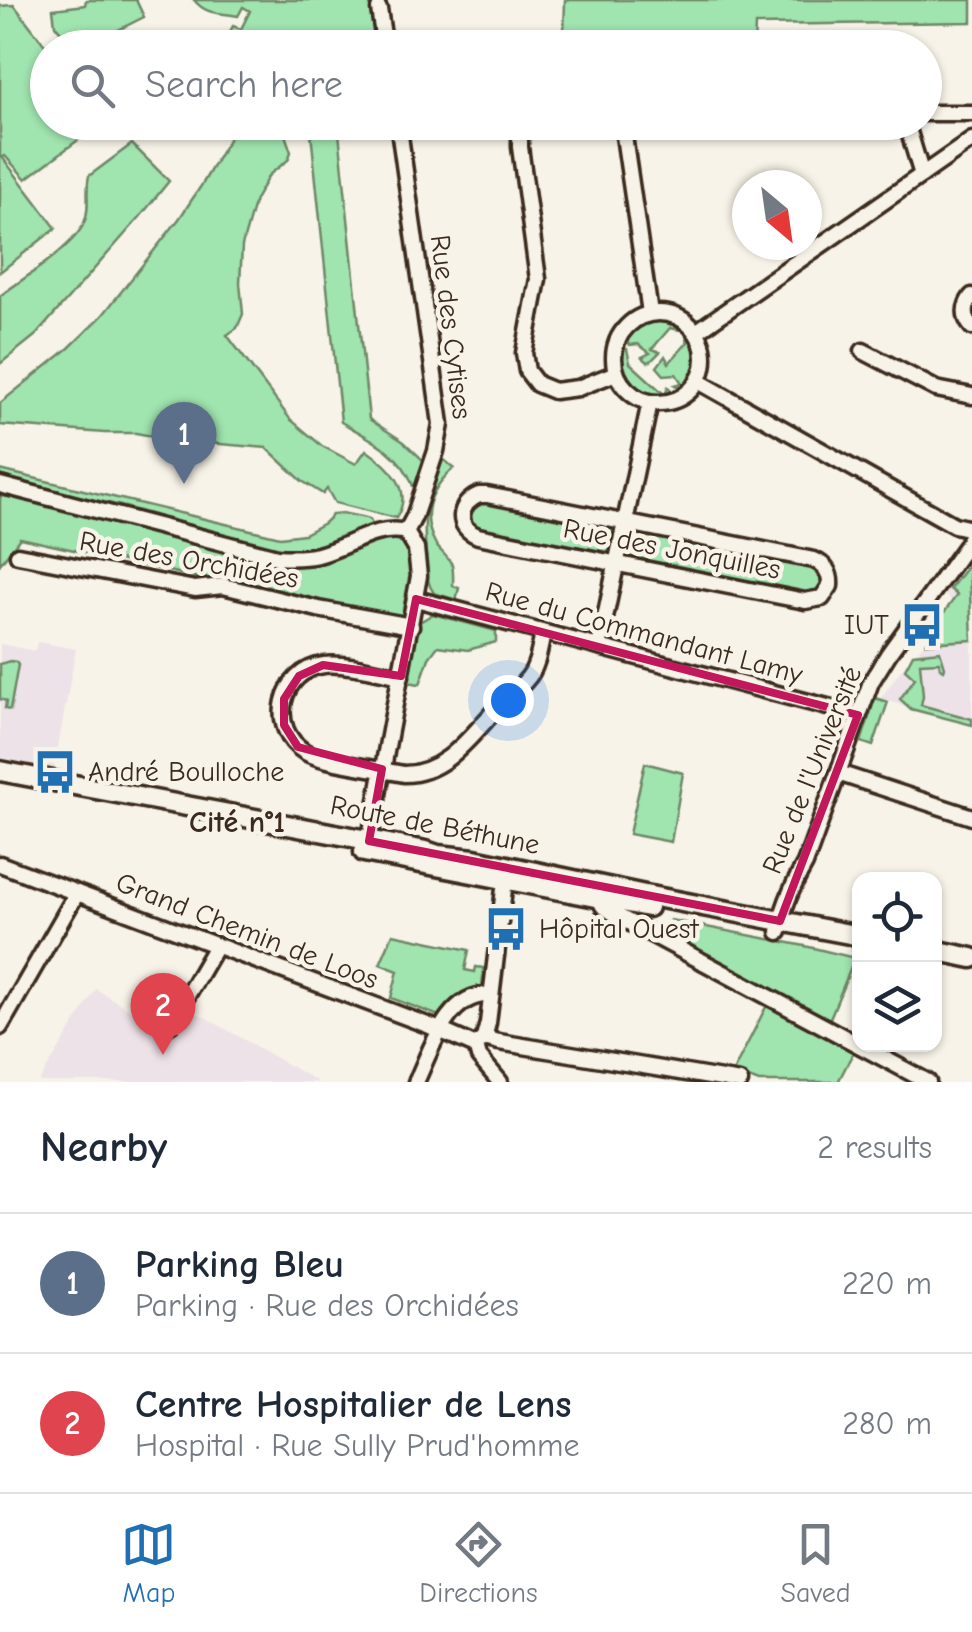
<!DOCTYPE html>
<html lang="en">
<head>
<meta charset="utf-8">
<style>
	body { margin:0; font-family:"Comic Neue",sans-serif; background:#f2f2f3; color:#1f2937 }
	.controls { position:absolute; right:30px; bottom:30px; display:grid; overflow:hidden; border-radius:20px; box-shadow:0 2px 8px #0004 }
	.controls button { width:90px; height:90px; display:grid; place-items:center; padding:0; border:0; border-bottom:2px solid #e0e1e3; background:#fff; color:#1f2937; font:50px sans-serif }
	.compass { position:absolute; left:732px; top:170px; width:90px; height:90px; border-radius:50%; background:#fff; box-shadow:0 2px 8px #0004; rotate:151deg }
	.you { position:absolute; left:508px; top:700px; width:35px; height:35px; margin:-25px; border:8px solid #fff; border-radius:50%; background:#1a73e8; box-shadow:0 0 0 15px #1a73e833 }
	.badge { display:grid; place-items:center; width:65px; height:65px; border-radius:50%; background:#1f6fb2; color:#fff; font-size:32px; font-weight:700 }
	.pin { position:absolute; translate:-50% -82px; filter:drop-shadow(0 2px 5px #0008) }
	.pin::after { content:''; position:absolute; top:52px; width:35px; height:30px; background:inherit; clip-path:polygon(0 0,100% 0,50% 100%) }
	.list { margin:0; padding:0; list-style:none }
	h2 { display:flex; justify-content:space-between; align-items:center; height:130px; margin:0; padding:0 40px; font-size:42px }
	h2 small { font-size:32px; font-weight:400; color:#747a83 }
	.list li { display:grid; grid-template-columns:65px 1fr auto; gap:30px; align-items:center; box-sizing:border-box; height:140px; padding:0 40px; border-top:2px solid #e0e1e3 }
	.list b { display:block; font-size:38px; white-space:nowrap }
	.list p { margin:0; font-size:32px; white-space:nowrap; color:#747a83 }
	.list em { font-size:32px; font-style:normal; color:#747a83 }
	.icon { flex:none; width:55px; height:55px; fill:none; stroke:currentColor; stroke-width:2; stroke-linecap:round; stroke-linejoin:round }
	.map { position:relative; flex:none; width:972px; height:1082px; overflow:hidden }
	.search { position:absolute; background:#fff; box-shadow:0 2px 8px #0004; left:30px; right:30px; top:30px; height:110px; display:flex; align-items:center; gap:25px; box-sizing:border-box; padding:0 35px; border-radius:55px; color:#747a83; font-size:38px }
	.sheet { height:410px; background:#fff }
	nav { display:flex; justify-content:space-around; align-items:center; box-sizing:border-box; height:140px; border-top:2px solid #e0e1e3; background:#fff; font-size:28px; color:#747a83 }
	nav a { display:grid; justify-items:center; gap:5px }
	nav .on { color:#1f6fb2 }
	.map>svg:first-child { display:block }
	.built { fill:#ece2e8 }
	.green { fill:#a0e4af; stroke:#6e8766; stroke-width:2.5 }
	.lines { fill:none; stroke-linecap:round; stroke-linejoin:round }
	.minor-casing { stroke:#3b2a1e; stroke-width:21 }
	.major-casing { stroke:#3b2a1e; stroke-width:25 }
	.minor { stroke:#f7f3e8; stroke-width:14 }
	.major { stroke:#f7f3e8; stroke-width:18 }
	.marked { fill:none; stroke:#c2185b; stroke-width:8; stroke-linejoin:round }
	.labels { text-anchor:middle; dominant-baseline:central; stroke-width:9; stroke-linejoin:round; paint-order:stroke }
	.street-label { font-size:28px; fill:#3b2a1e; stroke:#f7f3e8 }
	.poi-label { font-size:28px; fill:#3b2a1e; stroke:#f7f3e8; text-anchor:start }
	.neighbourhood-label { font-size:30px; font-weight:bold; fill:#3b2a1e; stroke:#f7f3e8 }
</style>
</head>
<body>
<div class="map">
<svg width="972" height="1082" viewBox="0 0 972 1082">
	<rect width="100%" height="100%" fill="#f7f3e8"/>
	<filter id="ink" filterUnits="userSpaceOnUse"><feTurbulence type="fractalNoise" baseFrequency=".01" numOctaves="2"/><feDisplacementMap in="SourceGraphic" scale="20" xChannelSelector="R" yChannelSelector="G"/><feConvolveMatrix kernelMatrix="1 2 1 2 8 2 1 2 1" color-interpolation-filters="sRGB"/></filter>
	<g filter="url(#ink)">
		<!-- built -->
		<g class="built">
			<path d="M972,560V725L880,699L901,670L930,637L929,633L952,601L945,595Z"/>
			<path d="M37,642L76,649L54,768L0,758V644L35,651Z"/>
			<path d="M96,989L160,1028L164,1021L176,1028L189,1008L318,1082H39Z"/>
		</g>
		<!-- green -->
		<g class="green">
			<path d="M86,0H136L144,17L84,47H73L55,25L53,9L85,5Z"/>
			<path d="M194,0H386L388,30L370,38L357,47H225V41L233,26L241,29L250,11L243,7L238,16C220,12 207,16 194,0Z"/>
			<path d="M565,0H972V22L755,25L754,47H661L660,37L564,36Z"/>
			<path d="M14,5L47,48L48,122L101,123L26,179L5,156L2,157L56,228L0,272V6Z"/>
			<path d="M238,123H281L291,152L288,160L269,175L255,200L242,246L240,283L243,314L237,328L227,335L290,419L322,446L356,464L366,450C389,466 415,489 396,518L335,503L327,489L323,494L302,481L267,448L173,440L136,433H105L0,425V403L69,348L102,316L179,219L203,183Z"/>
			<path d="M310,123H338L369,419L404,442L424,461L415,486H413C402,453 369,438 341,422Z"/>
			<path d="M132,144L169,181L140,217L36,335L0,364V296C22,279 74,247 84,223C91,208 85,191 89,176Z"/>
			<path d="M651,318C663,317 675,316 683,326L679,330L670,328L652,349L660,352L651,361L648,362L642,357L650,353L638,344L630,345L624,337L637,323Z"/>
			<path d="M690,332C701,352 702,377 681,389L675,385L682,383L676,374L664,375L657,367L665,356L669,363L688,342L685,333Z"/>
			<path d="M619,349H627L630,363L665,395L668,387L676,395C641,408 615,385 619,349Z"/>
			<path d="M443,459L454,468C430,489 419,514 436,545C440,551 448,557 451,563C454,568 453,580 453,586L459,588L456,600L434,593C426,582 428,575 427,563C422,522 424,496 443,459Z"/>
			<path d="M0,470L280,537L304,534L324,523L332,515L342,513L366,518L370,520L373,527C342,540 313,553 279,550L125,507L0,478Z"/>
			<path d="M0,496L16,498L287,566C324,566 353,552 387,537H394C423,556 412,592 405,620L316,604L20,538L0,564Z"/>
			<path d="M480,499L613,525L616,531L612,554L607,557L475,531L467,515L468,509Z"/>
			<path d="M635,529L814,564L826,577L823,590L809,597L630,561L624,555L629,533Z"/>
			<path d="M972,560V567L969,568L972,640L926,643L930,637L929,633L957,595L950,589Z"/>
			<path d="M433,614L496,631V642L468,650L438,646L429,658L420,684L407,682L418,623Z"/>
			<path d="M940,651L945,667L944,670L940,668L939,662L920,663L923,696L921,705L972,719V725L911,709L900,699L915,678L905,669L913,654Z"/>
			<path d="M10,661L16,662L18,665L10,710L5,709L6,701L0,699V664Z"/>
			<path d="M875,698L888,702L873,746L861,742Z"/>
			<path d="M645,763L683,773L671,842L629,834Z"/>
			<path d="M670,920L805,946L855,958L828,1023L665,933Z"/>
			<path d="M393,934L469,950L465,970L475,972L476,967L484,968L482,986C463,989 452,1002 439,1016L391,998L398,971L380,964Z"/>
			<path d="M767,1005L855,1049L838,1082H759L733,1072Z"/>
		</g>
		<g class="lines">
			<!-- minor casing -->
			<g class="minor-casing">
				<g id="minor">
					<path d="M379,9L385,48"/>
					<path d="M924,113H972"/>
					<path d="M398,122L441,424L436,451L414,517L406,532"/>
					<path d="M524,122L520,130V147L538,279L524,353L527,371L537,384L554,391L578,388L616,373"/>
					<path d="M622,122L650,313"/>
					<path d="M906,122L922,175"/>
					<path d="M972,296C964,306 963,317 972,327"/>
					<circle cx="659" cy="358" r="45"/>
					<path d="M696,332L972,140"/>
					<path d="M863,351L936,389L972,396"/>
					<path d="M698,381L954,525L972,529"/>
					<path d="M0,485L277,557C291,558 304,558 318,555C346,548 377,524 406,532"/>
					<path d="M479,495H487L814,560C826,565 831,574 830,586L822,598L805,601L478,536C455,527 458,504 479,495Z"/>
					<path d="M18,555L195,589L223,586L318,609L411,626"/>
					<path d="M416,599L858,715"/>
					<path d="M599,647L650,402"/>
					<path d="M401,676C381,672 343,662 324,665C280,670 267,729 305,752C324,763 380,769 404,774C446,774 472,734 499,706C509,695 525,685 532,672C539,660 540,646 543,633"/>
					<path d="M838,773L972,817"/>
					<path d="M368,848L419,576L416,549L406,532"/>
					<path d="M0,864L430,1026L476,1046"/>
					<path d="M597,895L603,906L621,918L928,1082"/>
					<path d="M779,932C782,908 793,885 805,864L871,682L889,653L966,546L972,534"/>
					<path d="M170,1025L216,946"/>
					<path d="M0,1027L77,893"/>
					<path d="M484,1038L499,1042L740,1082"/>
					<path d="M480,1042L484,1038L488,1023L506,872"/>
					<path d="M476,1046L479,1057L500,1082"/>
					<path d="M416,1082C431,1051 447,992 490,995"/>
				</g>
			</g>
			<!-- major casing -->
			<g class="major-casing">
				<g id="major">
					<path d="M0,771L426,851L438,855L474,859L645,895L860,936"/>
					<path d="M364,852L648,907"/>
					<path d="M934,950L972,958"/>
				</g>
			</g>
			<!-- minor -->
			<use href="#minor" class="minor"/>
			<!-- major -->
			<use href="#major" class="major"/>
		</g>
	</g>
	<!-- marked area -->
	<path class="marked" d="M416,599L858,715L780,921L369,841L382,769L298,747L284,725V699L299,676L323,665L401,676Z"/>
	<!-- icons -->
	<defs>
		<g id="bus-bare" transform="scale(3.45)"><path d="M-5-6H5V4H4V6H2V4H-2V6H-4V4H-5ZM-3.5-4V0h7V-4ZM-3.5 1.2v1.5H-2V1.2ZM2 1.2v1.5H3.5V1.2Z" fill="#1f6fb2" stroke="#f7f3e8" stroke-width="2.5" paint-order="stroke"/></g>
	</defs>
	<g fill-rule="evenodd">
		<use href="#bus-bare" x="922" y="625"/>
		<use href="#bus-bare" x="55" y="772"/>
		<use href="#bus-bare" x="506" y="929"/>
	</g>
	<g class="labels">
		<!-- street labels -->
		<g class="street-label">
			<text transform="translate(451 327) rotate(83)">Rue des Cytises</text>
			<text transform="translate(672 549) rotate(11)">Rue des Jonquilles</text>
			<text transform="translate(189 560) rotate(10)">Rue des Orchidées</text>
			<text transform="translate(644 633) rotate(15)">Rue du Commandant Lamy</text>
			<text transform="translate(812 770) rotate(-68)">Rue de l'Université</text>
			<text transform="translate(435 825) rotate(11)">Route de Béthune</text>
			<text transform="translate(247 931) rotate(21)">Grand Chemin de Loos</text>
		</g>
		<!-- poi labels -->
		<g class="poi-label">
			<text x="889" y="625" text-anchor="end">IUT</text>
			<text x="88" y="772">André Boulloche</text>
			<text x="539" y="929">Hôpital Ouest</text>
		</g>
		<!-- neighbourhood labels -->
		<g class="neighbourhood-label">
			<text x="237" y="822">Cité n°1</text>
		</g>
	</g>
</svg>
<div class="controls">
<button><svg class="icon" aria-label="locate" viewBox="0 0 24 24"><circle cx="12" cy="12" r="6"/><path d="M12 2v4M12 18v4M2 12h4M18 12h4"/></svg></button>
<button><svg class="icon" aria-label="layers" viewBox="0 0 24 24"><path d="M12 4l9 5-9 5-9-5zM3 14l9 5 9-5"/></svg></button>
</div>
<svg class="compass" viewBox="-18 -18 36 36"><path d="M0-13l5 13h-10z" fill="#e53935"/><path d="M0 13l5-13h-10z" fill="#747a83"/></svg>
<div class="you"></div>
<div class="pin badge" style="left:184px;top:484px;background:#5c6f8a">1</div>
<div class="pin badge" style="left:163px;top:1055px;background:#e0444e">2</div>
<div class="search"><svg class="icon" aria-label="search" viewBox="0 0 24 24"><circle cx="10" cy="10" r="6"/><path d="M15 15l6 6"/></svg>Search here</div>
</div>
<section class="sheet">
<h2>Nearby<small>2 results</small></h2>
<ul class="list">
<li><span class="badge" style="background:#5c6f8a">1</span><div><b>Parking Bleu</b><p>Parking · Rue des Orchidées</p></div><em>220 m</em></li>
<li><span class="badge" style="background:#e0444e">2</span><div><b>Centre Hospitalier de Lens</b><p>Hospital · Rue Sully Prud'homme</p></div><em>280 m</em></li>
</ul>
</section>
<nav>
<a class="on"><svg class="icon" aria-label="map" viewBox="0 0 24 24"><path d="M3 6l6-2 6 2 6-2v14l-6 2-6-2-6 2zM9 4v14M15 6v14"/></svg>Map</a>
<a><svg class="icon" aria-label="directions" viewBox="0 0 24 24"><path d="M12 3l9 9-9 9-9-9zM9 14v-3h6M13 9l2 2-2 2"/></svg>Directions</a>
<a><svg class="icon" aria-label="saved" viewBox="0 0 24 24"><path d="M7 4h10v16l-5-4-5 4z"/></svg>Saved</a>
</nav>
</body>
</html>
